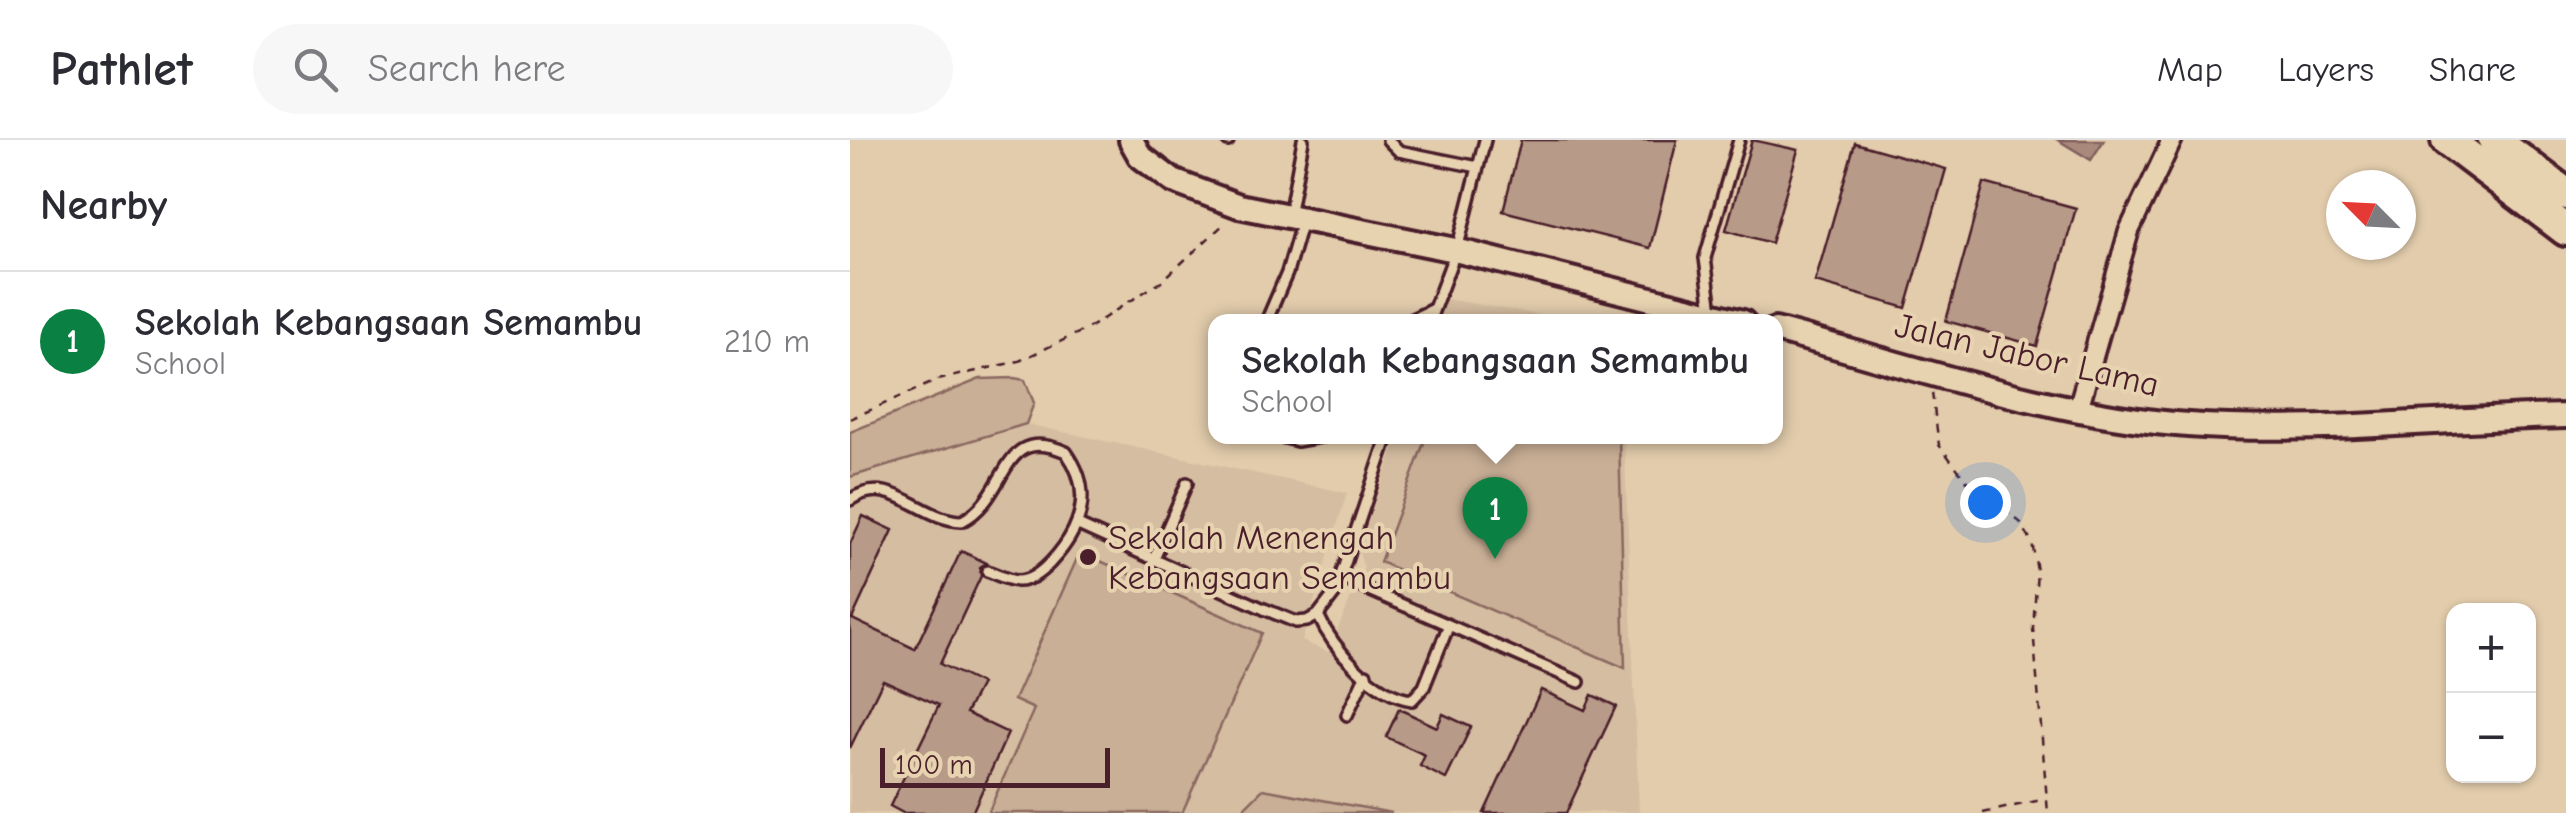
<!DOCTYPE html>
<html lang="en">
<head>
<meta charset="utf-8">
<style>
	body { margin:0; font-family:"Comic Neue",sans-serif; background:#f7f7f7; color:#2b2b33 }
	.controls { position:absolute; right:30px; bottom:30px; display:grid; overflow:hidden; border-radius:20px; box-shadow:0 2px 8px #0004 }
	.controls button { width:90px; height:90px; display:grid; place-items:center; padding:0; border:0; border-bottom:2px solid #e1e1e2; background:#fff; color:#2b2b33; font:50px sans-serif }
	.compass { position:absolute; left:1476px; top:30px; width:90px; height:90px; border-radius:50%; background:#fff; box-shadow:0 2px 8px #0004; rotate:294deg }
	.scale { position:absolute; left:30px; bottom:25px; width:230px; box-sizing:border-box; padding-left:10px; border:5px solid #4a1f2b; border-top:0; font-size:28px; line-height:35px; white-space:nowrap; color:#4a1f2b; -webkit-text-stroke:8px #e8d3b1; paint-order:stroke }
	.you { position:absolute; left:1135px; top:362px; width:35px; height:35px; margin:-25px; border:8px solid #fff; border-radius:50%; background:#1a73e8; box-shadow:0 0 0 15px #1a73e833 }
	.badge { display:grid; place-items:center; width:65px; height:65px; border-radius:50%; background:#0b8043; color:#fff; font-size:32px; font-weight:700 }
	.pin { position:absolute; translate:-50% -82px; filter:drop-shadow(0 2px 5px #0008) }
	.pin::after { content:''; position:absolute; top:52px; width:35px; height:30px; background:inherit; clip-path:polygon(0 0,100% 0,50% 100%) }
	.popup { position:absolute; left:358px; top:174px; width:575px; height:130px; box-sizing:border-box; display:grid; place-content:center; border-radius:20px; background:#fff; filter:drop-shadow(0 2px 8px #0005); font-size:32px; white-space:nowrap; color:#7c7c81 }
	.popup b { font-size:38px; color:#2b2b33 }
	.popup::after { content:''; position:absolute; left:50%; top:100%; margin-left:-20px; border:20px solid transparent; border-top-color:#fff }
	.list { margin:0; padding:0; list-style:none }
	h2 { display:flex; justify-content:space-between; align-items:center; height:130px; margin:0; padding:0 40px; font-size:42px }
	h2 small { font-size:32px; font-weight:400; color:#7c7c81 }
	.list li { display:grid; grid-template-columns:65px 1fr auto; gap:30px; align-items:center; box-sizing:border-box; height:140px; padding:0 40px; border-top:2px solid #e1e1e2 }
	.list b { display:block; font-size:38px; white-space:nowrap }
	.list p { margin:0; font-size:32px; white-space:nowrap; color:#7c7c81 }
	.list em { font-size:32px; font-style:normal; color:#7c7c81 }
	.icon { flex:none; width:55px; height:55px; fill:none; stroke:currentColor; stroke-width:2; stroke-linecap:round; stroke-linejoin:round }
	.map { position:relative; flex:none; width:1716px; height:673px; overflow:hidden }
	header { display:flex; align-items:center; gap:60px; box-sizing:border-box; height:140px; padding:0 50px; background:#fff; border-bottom:2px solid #e1e1e2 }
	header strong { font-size:48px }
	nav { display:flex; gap:55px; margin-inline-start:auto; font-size:35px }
	.search { width:700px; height:90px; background:#f7f7f7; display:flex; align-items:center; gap:25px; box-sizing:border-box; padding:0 35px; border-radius:55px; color:#7c7c81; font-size:38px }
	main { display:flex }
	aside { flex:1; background:#fff }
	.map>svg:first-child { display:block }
	.built { fill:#d5bda1 }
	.green { fill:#c9af96; stroke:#8a6760; stroke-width:2.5 }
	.water { fill:#a8897b; stroke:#825f5b; stroke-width:2.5 }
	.building { fill:#b79b88; stroke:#4a1f2b; stroke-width:2.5 }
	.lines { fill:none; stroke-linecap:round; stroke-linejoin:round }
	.service-casing { stroke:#4a1f2b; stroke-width:16 }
	.minor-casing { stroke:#4a1f2b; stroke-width:25 }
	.tertiary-casing { stroke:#4a1f2b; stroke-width:30 }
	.trunk-casing { stroke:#4a1f2b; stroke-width:38 }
	.path { stroke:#4a1f2b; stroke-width:2.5; stroke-dasharray:8 8; stroke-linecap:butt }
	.service { stroke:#e8d3b1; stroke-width:9 }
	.minor { stroke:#e8d3b1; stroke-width:18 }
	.tertiary { stroke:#e8d3b1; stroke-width:22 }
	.trunk { stroke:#e8d3b1; stroke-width:30 }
	.poi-dot { fill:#4a1f2b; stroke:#e8d3b1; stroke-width:4 }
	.labels { text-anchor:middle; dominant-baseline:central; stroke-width:8; stroke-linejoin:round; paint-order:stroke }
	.street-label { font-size:35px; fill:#4a1f2b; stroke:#e8d3b1 }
	.poi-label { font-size:35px; fill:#4a1f2b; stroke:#e8d3b1; text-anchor:start }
</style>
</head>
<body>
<header>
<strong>Pathlet</strong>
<div class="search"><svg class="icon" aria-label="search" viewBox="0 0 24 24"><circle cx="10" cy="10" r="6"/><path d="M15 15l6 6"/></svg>Search here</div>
<nav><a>Map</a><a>Layers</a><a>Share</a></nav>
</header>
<main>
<aside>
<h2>Nearby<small></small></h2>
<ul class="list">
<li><span class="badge">1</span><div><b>Sekolah Kebangsaan Semambu</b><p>School</p></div><em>210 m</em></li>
</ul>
</aside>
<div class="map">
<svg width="1716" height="673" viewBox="0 0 1716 673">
	<rect width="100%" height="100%" fill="#e2ccac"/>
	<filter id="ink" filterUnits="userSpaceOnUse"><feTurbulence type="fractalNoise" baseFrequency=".01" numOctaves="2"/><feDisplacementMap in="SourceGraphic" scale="20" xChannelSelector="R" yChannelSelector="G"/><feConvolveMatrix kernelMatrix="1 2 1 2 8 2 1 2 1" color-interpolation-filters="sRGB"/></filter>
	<g filter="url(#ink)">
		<!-- built -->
		<g class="built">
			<path d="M595,159L726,181H587Z"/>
			<path d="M176,284L497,353L452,501L478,512L514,428L508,410L548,297H774L789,672L542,673L414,649L389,673H0V337Z"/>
		</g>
		<!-- green -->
		<g class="green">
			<path d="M164,238L175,240L184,263L176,284L0,337V292L130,239Z"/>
			<path d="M576,297H769L775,528L530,422Z"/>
			<path d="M230,412L412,493L332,673H138L184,569L164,560Z"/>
			<path d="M413,649L542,673H389Z"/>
		</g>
		<!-- water -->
		<path class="water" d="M1208,0H1254L1241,20Z"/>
		<!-- building -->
		<g class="building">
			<path d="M671,0H827L800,108L653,71Z"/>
			<path d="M902,0L948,10L921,103L876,90Z"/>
			<path d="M1005,3L1096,29L1056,168L965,142Z"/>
			<path d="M1134,43L1226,68L1187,206L1096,181Z"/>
			<path d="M13,376L43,390L2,479L65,509L111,411L137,423L130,427L131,436L90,524L131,544L116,573L158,593L122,673H53L40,666L89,565L33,540L0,608V404Z"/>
			<path d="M691,550L735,570L742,555L766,566L716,673H634Z"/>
			<path d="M549,569L587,587L593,574L621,587L596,639L570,626L575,615L536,597Z"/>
		</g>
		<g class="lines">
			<!-- service casing -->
			<g class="service-casing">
				<g id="service">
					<path d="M538,0L549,11L628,27"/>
					<path d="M378,1V0"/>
					<path d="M439,76L453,0"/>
					<path d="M862,171L855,118L889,0"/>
					<path d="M416,182L437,133L452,81"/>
					<path d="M556,182L583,169"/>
					<path d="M579,182L609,102L635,0"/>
					<path d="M428,296L447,301L476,296"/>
					<path d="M0,360C41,332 70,380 112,381C160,357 149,282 216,312C245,352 231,390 200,423C191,432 181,441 167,441C157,440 146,434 137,431"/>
					<path d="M228,385L414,469L446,482L457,481L468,475L485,453L538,296"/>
					<path d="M304,419L337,343"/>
					<path d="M491,438L729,542"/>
					<path d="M468,475C483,509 524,555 562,560L574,547L598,487"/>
					<path d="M497,575L516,534"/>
				</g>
			</g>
			<!-- minor casing -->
			<g class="minor-casing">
				<path id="minor" d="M1228,269L1279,91L1322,0"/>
			</g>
			<!-- tertiary casing -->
			<g class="tertiary-casing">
				<g id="tertiary">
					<path d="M281,0L290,16L323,41L389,66L605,110L893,182"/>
					<path d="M925,190C1056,224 1203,276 1338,285C1463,294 1590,279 1716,276"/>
				</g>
			</g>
			<!-- trunk casing -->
			<g class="trunk-casing">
				<g id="trunk">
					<path d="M1597,0L1716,90"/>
					<path d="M1644,0L1716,54"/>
				</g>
			</g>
			<!-- path -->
			<g class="path">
				<path d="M1082,253L1089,305L1117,341L1170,382L1182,402L1187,431L1183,488L1198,673"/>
				<path d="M0,279L88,240L169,221L237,189L313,140L375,83"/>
				<path d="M1133,673L1195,659"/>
			</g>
			<!-- service -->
			<use href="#service" class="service"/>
			<!-- minor -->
			<use href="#minor" class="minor"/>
			<!-- tertiary -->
			<use href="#tertiary" class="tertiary"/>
			<!-- trunk -->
			<use href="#trunk" class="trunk"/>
		</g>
	</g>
	<!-- markers -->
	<circle class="poi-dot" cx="238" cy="417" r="10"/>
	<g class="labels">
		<!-- street labels -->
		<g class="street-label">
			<text transform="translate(1177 215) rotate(13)">Jalan Jabor Lama</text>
		</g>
		<!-- poi labels -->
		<g class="poi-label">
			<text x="258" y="397">Sekolah Menengah<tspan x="258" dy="40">Kebangsaan Semambu</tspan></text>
		</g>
	</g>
</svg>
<div class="controls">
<button>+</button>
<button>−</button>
</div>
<svg class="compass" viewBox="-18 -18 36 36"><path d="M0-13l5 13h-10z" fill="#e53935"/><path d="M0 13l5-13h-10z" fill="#7c7c81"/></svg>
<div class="scale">100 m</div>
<div class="you"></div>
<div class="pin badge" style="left:645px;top:419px">1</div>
<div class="popup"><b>Sekolah Kebangsaan Semambu</b>School</div>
</div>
</main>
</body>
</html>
